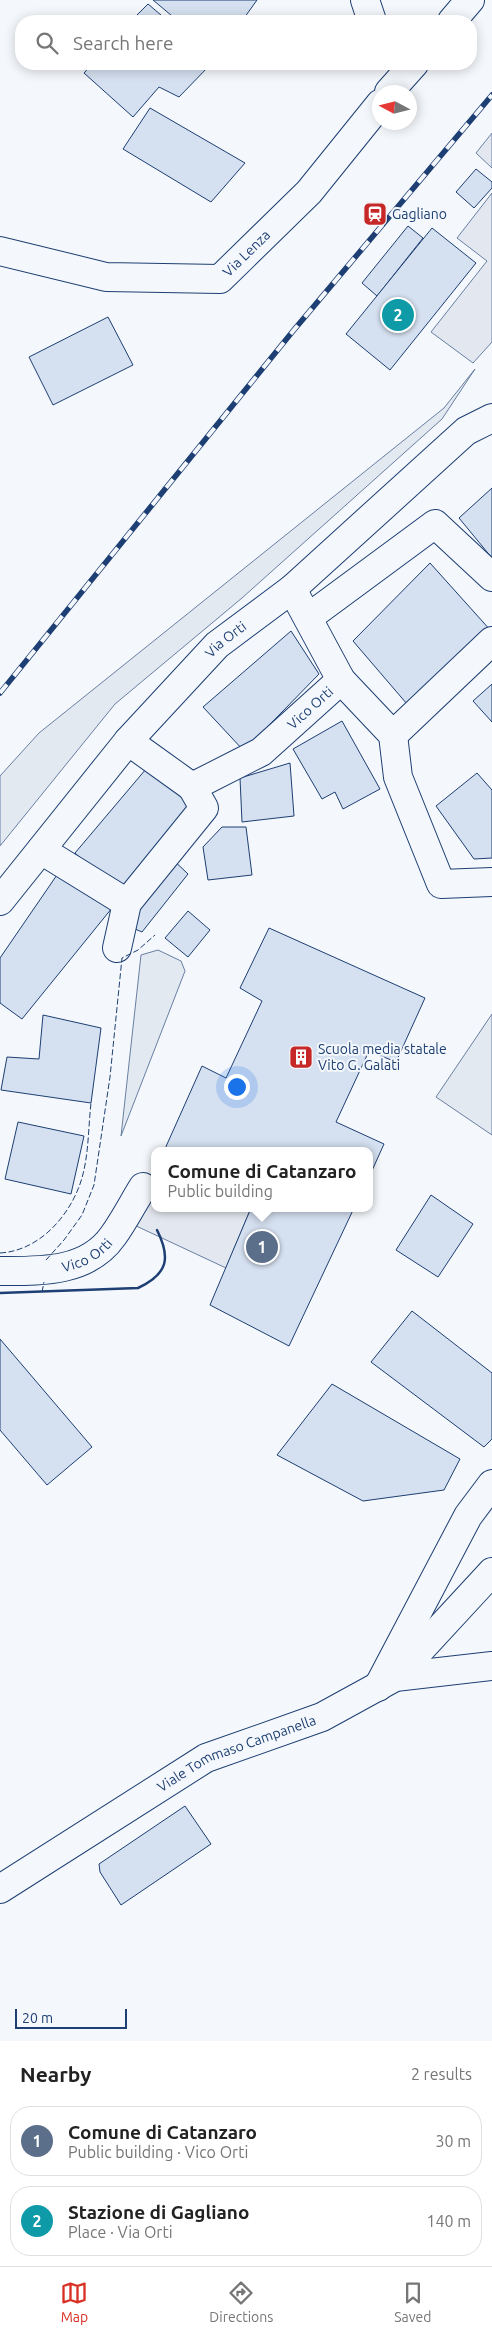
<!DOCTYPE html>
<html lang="en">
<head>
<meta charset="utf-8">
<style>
	body { margin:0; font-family:Ubuntu,sans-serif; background:#f2f2f2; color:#222 }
	.compass { position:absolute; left:372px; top:85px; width:45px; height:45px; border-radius:50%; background:#fff; box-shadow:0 2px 12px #0003; rotate:277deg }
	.scale { position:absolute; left:15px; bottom:12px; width:112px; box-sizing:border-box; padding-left:5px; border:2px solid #1d3f73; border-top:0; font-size:14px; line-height:18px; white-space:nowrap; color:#1d3f73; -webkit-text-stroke:4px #f4f7fb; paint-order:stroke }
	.you { position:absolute; left:236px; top:1086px; width:18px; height:18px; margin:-12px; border:4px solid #fff; border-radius:50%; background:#1a73e8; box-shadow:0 0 0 8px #1a73e833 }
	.badge { display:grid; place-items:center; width:32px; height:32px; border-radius:50%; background:#d93025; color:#fff; font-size:16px; font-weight:700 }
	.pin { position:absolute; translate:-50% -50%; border:2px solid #fff; box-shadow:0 1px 5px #0006 }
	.popup { position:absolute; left:151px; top:1147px; width:222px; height:65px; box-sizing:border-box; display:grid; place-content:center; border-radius:10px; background:#fff; filter:drop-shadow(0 1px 4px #0005); font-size:16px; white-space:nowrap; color:#767676 }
	.popup b { font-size:19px; color:#222 }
	.popup::after { content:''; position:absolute; left:50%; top:100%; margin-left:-10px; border:10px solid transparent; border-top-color:#fff }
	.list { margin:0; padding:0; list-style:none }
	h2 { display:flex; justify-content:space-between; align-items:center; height:65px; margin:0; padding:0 20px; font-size:21px }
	h2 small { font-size:16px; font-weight:400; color:#767676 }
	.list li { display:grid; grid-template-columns:32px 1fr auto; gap:15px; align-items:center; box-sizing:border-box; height:70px; margin:0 10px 10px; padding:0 10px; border:1px solid #e0e0e0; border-radius:20px }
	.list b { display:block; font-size:19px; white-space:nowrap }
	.list p { margin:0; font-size:16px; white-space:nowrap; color:#767676 }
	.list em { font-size:16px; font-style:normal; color:#767676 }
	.icon { flex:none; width:28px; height:28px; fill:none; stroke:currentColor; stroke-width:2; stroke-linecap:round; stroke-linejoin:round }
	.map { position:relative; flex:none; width:492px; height:2041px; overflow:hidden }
	.search { position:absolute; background:#fff; box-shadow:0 2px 12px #0003; left:15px; right:15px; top:15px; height:55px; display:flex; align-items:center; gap:12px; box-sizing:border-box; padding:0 18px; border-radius:20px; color:#767676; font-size:19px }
	.sheet { height:225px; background:#fff }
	nav { display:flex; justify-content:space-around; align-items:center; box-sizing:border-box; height:70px; border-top:1px solid #e0e0e0; background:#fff; font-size:14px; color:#767676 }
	nav a { display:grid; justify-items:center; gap:2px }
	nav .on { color:#d93025 }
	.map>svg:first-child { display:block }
	.green { fill:#e3e9f0; stroke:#687fa3 }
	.parking { fill:#e3e8f0; stroke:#687fa3 }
	.building { fill:#d5e0f0; stroke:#1d3f73 }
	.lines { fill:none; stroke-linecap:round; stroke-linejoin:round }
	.minor-casing { stroke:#1d3f73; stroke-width:30 }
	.minor { stroke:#f4f7fb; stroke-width:28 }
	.rail-casing { stroke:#1d3f73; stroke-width:5.5 }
	.rail { stroke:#f4f7fb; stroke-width:4; stroke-dasharray:11; stroke-linecap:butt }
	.fence { stroke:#1d3f73; stroke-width:1; stroke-dasharray:6 2.5; stroke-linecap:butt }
	.wall { stroke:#1d3f73; stroke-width:2.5 }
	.labels { text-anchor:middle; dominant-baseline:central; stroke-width:4; stroke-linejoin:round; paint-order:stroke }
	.poi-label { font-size:14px; fill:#1d3f73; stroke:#f4f7fb; text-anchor:start }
	.street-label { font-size:14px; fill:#1d3f73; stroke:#f4f7fb }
</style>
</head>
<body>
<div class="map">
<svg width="492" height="2041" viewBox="0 0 492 2041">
	<rect width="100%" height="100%" fill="#f4f7fb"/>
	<!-- green -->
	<g class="green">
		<path d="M475,369L442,419L242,598L115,704L0,846V776L39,733L444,408Z"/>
		<path d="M158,950L181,961L185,971L121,1136L141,955Z"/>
		<path d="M492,1014V1135L436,1097Z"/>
	</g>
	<!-- parking -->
	<g class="parking">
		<path d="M492,133V168L476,153Z"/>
		<path d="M492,193V342L473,363L431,332L487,261L457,238Z"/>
		<path d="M154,1173V1208H251L226,1268L132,1224Z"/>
	</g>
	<!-- building -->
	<g class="building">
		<path d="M153,0H257L242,21H178Z"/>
		<path d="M148,4L168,21H131Z"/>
		<path d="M92,64H211L179,97L159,87L133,117L84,73Z"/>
		<path d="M150,108L245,163L211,202L123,149Z"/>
		<path d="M476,169L492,182V188L474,208L456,192Z"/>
		<path d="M408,226L423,238L377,296L362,283Z"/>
		<path d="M432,228L476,263L390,370L346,334Z"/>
		<path d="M108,317L133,365L53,405L29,357Z"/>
		<path d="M492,488V558L459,518Z"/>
		<path d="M430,563L492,632L407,704L353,641Z"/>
		<path d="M291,631L319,674L244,751L203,707Z"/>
		<path d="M492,684V722L473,701Z"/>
		<path d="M342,721L380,789L343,809L335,792L322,799L293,749Z"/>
		<path d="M290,763L294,816L242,822L240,778Z"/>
		<path d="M146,769L192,803L121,896L75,853Z"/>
		<path d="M477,773L492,790V858L474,859L436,806Z"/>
		<path d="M222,827H246L252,875L208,880L203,847Z"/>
		<path d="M167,854L188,874L142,932L126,925Z"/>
		<path d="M59,872L112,908L22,1019L0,1003V958Z"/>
		<path d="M188,911L210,930L188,957L165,938Z"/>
		<path d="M269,928L425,998L396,1062L369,1051L336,1122L384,1144L370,1175V1151H164L202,1066L226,1078L262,1001L240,988Z"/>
		<path d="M43,1015L101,1028L91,1103L1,1090L7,1057L39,1059Z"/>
		<path d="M18,1122L84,1136L71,1194L5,1179Z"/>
		<path d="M431,1195L473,1224L438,1277L396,1250Z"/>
		<path d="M251,1208H354L289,1346L210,1305Z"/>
		<path d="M412,1311L492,1373V1439L484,1447L371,1362Z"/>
		<path d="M0,1339L92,1447L47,1485L0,1430Z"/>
		<path d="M332,1384L460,1459L444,1490L363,1501L277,1455Z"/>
		<path d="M185,1806L211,1844L121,1905L100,1872L99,1864Z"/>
	</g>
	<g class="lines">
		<!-- minor casing -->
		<g class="minor-casing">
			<g id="minor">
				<path d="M365,0L372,21"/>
				<path d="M452,21L470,0"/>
				<path d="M389,92L414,64"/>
				<path id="s1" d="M0,251L106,277L220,279L309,192L380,104"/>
				<path d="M292,589L341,680L393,735L398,777L441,884L492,882"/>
				<path d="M309,617L435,524L492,577"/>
				<path d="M393,735L492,641"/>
				<path d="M128,741L192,787"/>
				<path d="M41,850L127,903"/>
				<path id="s2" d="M0,901L128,741L217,645L292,589L466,431L492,418"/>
				<path id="s3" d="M117,948L127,903L204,808L192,787L261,752L341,680"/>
				<path id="s4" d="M0,1271C40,1271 87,1273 113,1236C124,1221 133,1203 143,1187"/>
				<path d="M395,1677L492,1572"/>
				<path d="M378,1687L468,1516L492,1484"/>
				<path id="s5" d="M0,1889L206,1758L322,1717L395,1677L492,1666"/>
			</g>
		</g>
		<!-- minor -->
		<use href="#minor" class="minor"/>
		<!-- rail casing -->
		<g class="rail-casing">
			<path id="rail" d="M0,693L293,331L492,95"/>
		</g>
		<!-- rail -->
		<use href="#rail" class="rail"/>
		<!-- fence -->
		<g class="fence">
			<path d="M0,1253C38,1251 68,1218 80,1184C89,1159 88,1129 91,1103"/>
			<path d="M46,1260L64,1240L82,1215L94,1185L110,1077L122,958L138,950L155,935"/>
			<path d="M42,1292L44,1282"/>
		</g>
		<!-- wall -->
		<path class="wall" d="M0,1293L138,1288C168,1274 171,1258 157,1230"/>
	</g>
	<!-- icons -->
	<defs>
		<g id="station-square" transform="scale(1.25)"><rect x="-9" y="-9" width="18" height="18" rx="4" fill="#c62828" stroke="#f4f7fb"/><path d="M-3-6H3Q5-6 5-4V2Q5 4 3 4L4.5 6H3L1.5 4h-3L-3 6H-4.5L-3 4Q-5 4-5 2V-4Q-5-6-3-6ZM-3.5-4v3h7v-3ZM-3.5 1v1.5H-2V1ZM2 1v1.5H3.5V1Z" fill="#fff"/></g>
		<g id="building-square" transform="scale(1.25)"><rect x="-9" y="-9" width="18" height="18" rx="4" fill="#c62828" stroke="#f4f7fb"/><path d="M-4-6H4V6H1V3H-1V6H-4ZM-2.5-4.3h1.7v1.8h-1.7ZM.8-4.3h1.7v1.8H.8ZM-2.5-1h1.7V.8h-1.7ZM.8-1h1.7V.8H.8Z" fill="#fff"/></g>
	</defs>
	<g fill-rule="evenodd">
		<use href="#station-square" x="375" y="214"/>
		<use href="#building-square" x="301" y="1057"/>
	</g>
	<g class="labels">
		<!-- poi labels -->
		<g class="poi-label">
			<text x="392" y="214">Gagliano</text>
			<text x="318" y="1049">Scuola media statale<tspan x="318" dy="16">Vito G. Galati</tspan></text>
		</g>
		<!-- street labels -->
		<g class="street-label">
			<text stroke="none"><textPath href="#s1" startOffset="260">Via Lenza</textPath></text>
			<text stroke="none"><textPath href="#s2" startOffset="346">Via Orti</textPath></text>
			<text stroke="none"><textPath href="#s3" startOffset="336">Vico Orti</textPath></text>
			<text stroke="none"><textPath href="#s4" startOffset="90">Vico Orti</textPath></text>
			<text stroke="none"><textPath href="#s5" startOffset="274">Viale Tommaso Campanella</textPath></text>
		</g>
	</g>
</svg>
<svg class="compass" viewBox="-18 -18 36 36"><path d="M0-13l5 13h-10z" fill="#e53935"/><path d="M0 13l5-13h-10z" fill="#767676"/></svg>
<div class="scale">20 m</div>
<div class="you"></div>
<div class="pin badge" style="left:262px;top:1247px;background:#5c6f8a">1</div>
<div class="popup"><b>Comune di Catanzaro</b>Public building</div>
<div class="pin badge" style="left:398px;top:315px;background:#0f9aa8">2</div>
<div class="search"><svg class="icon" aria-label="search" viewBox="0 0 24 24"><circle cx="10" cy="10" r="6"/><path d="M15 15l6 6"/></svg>Search here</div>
</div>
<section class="sheet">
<h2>Nearby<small>2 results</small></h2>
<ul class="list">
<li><span class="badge" style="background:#5c6f8a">1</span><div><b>Comune di Catanzaro</b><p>Public building · Vico Orti</p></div><em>30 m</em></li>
<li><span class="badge" style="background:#0f9aa8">2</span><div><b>Stazione di Gagliano</b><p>Place · Via Orti</p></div><em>140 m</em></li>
</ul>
</section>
<nav>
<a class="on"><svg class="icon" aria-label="map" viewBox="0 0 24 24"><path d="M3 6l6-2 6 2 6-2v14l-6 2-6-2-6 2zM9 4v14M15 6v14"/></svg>Map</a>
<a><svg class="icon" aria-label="directions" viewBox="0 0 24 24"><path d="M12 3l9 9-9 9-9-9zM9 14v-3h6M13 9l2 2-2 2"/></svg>Directions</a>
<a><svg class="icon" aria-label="saved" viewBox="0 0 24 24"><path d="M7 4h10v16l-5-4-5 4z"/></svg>Saved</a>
</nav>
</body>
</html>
